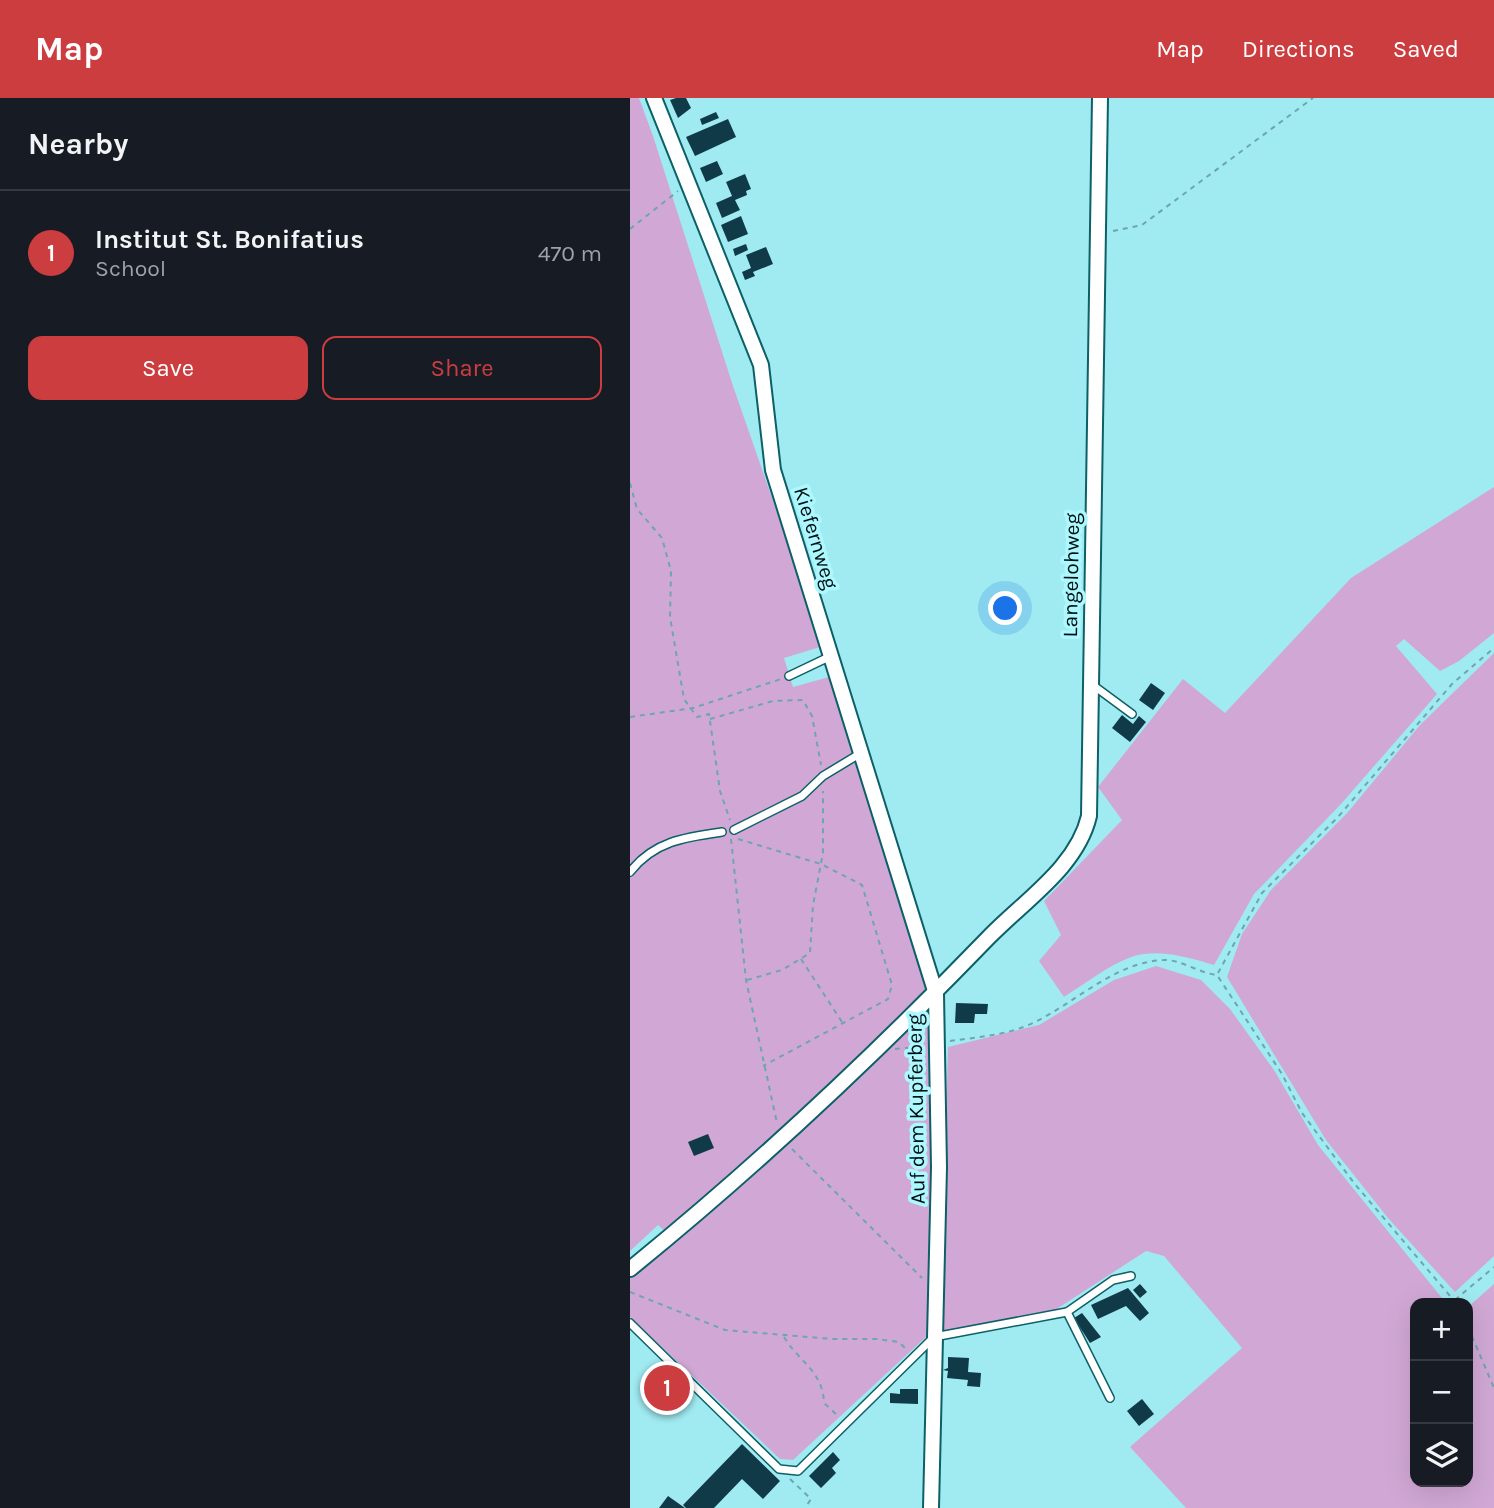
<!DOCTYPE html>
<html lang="en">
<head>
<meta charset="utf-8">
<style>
	body { margin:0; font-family:Karla,sans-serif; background:#242831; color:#f1f3f6 }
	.controls { position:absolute; right:21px; bottom:21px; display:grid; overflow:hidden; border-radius:14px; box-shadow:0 7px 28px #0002 }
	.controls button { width:63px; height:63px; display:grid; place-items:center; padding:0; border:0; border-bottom:2px solid #363941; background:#171b24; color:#f1f3f6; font:35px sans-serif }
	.you { position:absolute; left:376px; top:511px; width:24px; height:24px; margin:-18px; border:5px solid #fff; border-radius:50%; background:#1a73e8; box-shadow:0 0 0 10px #1a73e833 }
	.badge { display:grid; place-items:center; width:46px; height:46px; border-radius:50%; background:#cc3d40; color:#fff; font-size:23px; font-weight:700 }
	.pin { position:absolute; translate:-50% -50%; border:4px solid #fff; box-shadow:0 2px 7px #0006 }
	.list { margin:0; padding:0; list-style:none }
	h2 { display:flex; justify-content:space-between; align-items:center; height:91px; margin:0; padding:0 28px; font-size:30px }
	h2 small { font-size:23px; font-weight:400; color:#9ea1a6 }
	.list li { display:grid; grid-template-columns:46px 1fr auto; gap:21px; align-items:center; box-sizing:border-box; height:126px; padding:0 28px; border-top:2px solid #363941 }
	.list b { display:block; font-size:26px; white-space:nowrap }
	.list p { margin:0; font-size:23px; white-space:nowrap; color:#9ea1a6 }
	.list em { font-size:23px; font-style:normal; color:#9ea1a6 }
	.actions { display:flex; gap:14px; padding:21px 28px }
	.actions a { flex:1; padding:16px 0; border:2px solid #cc3d40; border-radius:14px; text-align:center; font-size:24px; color:#cc3d40 }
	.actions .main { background:#cc3d40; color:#fff }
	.icon { flex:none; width:38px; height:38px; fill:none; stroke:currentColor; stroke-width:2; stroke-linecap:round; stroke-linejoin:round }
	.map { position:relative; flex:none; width:864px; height:1410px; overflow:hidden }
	header { display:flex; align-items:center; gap:42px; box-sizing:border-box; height:98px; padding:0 35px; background:#cc3d40; color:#fff }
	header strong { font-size:33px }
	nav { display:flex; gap:38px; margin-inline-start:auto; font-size:24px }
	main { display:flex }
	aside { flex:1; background:#171b24 }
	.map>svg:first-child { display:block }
	.green { fill:#d1a8d5; fill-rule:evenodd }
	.building { fill:#113a48 }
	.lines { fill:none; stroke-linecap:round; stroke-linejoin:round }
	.service-casing { stroke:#0c6067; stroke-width:10 }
	.minor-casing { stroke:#0c6067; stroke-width:18 }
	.path { stroke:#6ea6ab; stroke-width:2; stroke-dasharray:5 5; stroke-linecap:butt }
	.service { stroke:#fff; stroke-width:7 }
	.minor { stroke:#fff; stroke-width:14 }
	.labels { text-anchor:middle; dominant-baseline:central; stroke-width:7; stroke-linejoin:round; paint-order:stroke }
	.street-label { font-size:21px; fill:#001012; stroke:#adf7fe }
</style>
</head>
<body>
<header>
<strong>Map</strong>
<nav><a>Map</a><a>Directions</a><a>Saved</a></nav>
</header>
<main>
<aside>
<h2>Nearby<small></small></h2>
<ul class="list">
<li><span class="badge">1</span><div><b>Institut St. Bonifatius</b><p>School</p></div><em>470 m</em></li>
</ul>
<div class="actions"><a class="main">Save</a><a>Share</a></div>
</aside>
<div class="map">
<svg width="864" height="1410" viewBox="0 0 864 1410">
	<rect width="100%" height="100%" fill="#a0eaf1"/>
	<!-- green -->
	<g class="green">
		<path d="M0,0H9L23,38L103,288L231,655L272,814L303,913L301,1202L296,1239L163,1362L150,1361L0,1219V1176L44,1141L28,1127L0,1153ZM190,549L199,579L163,589L154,560Z"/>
		<path d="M864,389V535L829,563L810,573L774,541L766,548L807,596L711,706L624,796L584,867C506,843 499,857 434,899L409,863L431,837L414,803L492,722L468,689L553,581L595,615L721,480Z"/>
		<path d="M864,555V1158L825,1194L758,1120L696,1042L597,879L612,836L641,792L718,714L790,627Z"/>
		<path d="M526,868L571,882L600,911L644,972L688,1047L816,1205H785V1384H838V1209L864,1186V1410H556L500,1349L612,1250L534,1158L516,1153L422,1214L310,1235L318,949L409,927L484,882Z"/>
	</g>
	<!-- building -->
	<g class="building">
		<path d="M46,0H56L61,10L48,20L40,2Z"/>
		<path d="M86,14L89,20L72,27L70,21Z"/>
		<path d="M98,21L106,39L65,58L56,39Z"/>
		<path d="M87,63L93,76L76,84L70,70Z"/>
		<path d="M115,76L121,91L116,93L117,97L105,102L110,112L92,120L86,105L102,98L96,84Z"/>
		<path d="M111,118L118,136L98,144L91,127Z"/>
		<path d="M116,146L118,152L105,158L103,151Z"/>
		<path d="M136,149L143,166L123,174L125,178L115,182L112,174L121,170L116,157Z"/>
		<path d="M521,585L535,595L523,612L509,602Z"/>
		<path d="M492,617L503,626L509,618L516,624L500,644L482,630Z"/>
		<path d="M326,905L358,906L357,916H345L344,925H325Z"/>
		<path d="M78,1036L84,1050L64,1058L58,1044Z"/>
		<path d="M510,1186L517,1194L510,1200L503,1192Z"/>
		<path d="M498,1190L519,1215L510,1223L496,1208L468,1221L461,1207Z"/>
		<path d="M452,1215L471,1239L460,1245L444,1220Z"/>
		<path d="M318,1259L339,1260L338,1274L351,1275L350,1289L337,1288L338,1282L317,1280L318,1273L313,1272L318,1270Z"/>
		<path d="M270,1291H288V1306L260,1305V1295L270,1296Z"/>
		<path d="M512,1301L524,1316L509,1328L497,1313Z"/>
		<path d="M112,1346L150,1383L133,1401L112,1381L84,1410H56L53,1407Z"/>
		<path d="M203,1354L210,1362L202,1370L206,1375L191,1390L179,1378Z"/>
		<path d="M38,1398L55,1410H29Z"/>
	</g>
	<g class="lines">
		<!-- service casing -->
		<g class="service-casing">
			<g id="service">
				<path d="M159,578L201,558"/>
				<path d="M460,585L502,616"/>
				<path d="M104,732L172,698L193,678L231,655"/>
				<path d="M0,774C24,743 56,739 92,734"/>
				<path d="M437,1214L480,1300"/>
				<path d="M0,1225L149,1371L168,1373L304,1239L437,1214L483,1182L501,1178"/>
			</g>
		</g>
		<!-- minor casing -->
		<g class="minor-casing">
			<g id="minor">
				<path d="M24,0L131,267L143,372L306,896L309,1069L301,1410"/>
				<path d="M0,1171C127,1068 246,956 359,839C395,802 447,769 459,718L470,0"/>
			</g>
		</g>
		<!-- path -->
		<g class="path">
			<path d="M0,131L48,93"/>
			<path d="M483,133L512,127L683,0"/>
			<path d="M0,385L7,411L32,440L41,473L40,519L54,601L67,619L79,616L90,693L100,722"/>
			<path d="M0,619L63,610L151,581"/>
			<path d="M80,621L143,603L173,602L182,618L191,667"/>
			<path d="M101,741L116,882L147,1025"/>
			<path d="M108,741L191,766L232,787L262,887L258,901L133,968"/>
			<path d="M171,861L212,924"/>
			<path d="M588,875L632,795L708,719L822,586L864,550"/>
			<path d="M117,882L152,872L180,855L183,807L193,755V693"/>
			<path d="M320,943C348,939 379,937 405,924C446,904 487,863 535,862C552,862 569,875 587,877L652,976L672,1015L724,1085L826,1205"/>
			<path d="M265,951L294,948"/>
			<path d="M162,1051L292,1180"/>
			<path d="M0,1194L95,1232L202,1241H247L269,1244L278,1253"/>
			<path d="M825,1202L864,1169"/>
			<path d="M838,1229L864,1290"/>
			<path d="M154,1239C169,1264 193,1273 194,1305L208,1318"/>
			<path d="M160,1381L181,1401L175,1410"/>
		</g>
		<!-- service -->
		<use href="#service" class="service"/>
		<!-- minor -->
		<use href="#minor" class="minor"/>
	</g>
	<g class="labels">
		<!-- street labels -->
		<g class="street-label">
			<text transform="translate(186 440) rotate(73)">Kiefernweg</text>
			<text transform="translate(441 477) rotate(-89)">Langelohweg</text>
			<text transform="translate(286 1011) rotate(-91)">Auf dem Kupferberg</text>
		</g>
	</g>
</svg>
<div class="controls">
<button>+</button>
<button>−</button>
<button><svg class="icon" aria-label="layers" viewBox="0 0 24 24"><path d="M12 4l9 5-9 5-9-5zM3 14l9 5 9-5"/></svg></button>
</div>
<div class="you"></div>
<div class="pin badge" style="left:37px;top:1290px">1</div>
</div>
</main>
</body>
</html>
